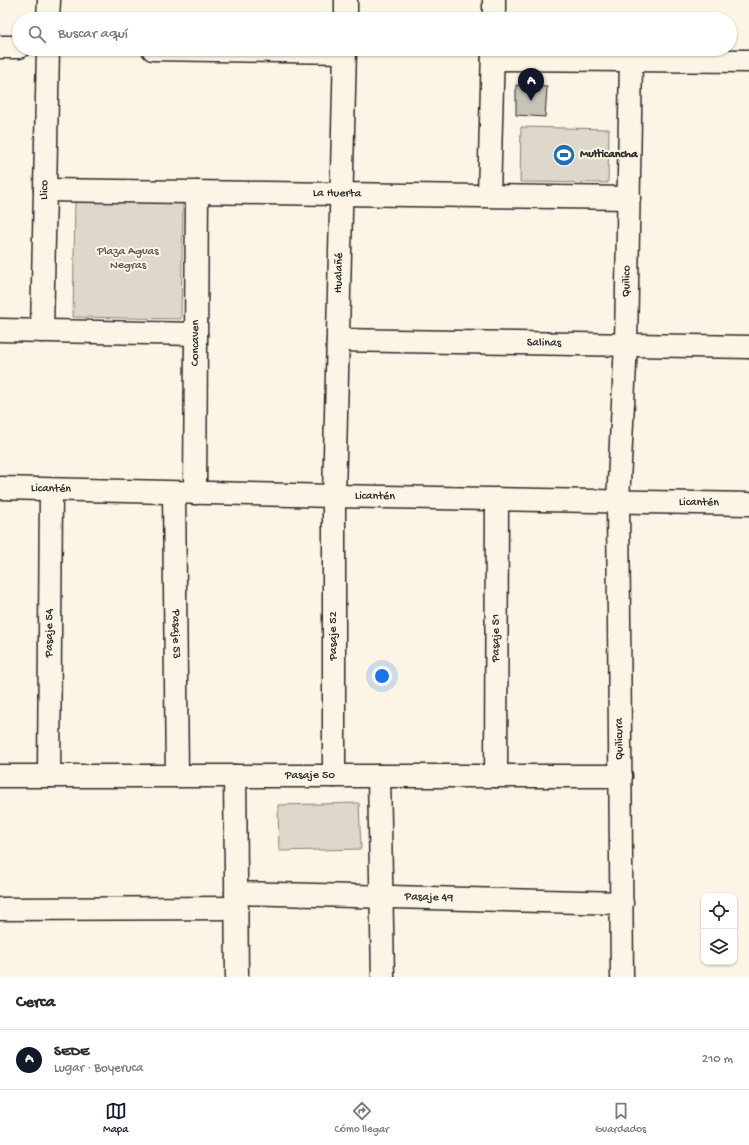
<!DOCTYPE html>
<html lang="es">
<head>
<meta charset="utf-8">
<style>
	body { margin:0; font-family:"Gochi Hand",sans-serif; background:#f2f2f3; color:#2b2b33 }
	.controls { position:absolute; right:12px; bottom:12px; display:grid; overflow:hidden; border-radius:8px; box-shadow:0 1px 3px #0004 }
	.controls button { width:36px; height:36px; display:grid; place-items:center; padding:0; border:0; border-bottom:1px solid #e1e1e2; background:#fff; color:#2b2b33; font:20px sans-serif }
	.you { position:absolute; left:382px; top:676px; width:14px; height:14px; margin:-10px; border:3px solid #fff; border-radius:50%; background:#1a73e8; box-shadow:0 0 0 6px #1a73e833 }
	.badge { display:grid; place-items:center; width:26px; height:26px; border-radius:50%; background:#111827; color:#fff; font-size:13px; font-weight:700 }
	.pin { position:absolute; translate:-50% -33px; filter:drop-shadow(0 1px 2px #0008) }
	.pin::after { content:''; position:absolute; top:21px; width:14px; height:12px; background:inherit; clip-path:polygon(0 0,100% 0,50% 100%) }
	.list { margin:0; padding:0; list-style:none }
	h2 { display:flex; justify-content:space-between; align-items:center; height:52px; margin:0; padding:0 16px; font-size:17px }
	h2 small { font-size:13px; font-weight:400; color:#7c7c81 }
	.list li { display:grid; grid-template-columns:26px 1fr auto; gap:12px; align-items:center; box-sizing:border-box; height:60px; padding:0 16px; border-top:1px solid #e1e1e2 }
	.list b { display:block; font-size:15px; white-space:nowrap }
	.list p { margin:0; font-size:13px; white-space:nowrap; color:#7c7c81 }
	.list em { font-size:13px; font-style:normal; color:#7c7c81 }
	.icon { flex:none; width:22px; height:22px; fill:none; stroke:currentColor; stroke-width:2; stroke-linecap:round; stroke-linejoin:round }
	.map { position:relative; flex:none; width:749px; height:977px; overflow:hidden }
	.search { position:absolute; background:#fff; box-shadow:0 1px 3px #0004; left:12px; right:12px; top:12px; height:44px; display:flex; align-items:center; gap:10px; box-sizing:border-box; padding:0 14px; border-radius:22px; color:#7c7c81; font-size:15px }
	.sheet { height:112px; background:#fff }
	nav { display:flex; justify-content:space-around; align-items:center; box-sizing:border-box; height:56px; border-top:1px solid #e1e1e2; background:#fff; font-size:11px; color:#7c7c81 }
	nav a { display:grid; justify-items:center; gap:2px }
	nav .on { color:#111827 }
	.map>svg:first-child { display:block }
	.green { fill:#ded8ca; stroke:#84827a }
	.building { fill:#c8c3b7; stroke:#2b2b2b }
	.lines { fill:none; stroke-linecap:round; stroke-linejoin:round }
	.street-casing { stroke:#2b2b2b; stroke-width:25 }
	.street { stroke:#fcf5e5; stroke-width:22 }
	.labels { text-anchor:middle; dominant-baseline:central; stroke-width:4; stroke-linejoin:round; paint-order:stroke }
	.poi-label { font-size:12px; font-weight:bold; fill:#2b2b2b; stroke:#fcf5e5; text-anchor:start }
	.street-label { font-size:12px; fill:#2b2b2b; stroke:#fcf5e5 }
	.park-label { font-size:12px; fill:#585653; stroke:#fcf5e5 }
</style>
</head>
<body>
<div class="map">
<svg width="749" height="977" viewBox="0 0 749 977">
	<rect width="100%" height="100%" fill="#fcf5e5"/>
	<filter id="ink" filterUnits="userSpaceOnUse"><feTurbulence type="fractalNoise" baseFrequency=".025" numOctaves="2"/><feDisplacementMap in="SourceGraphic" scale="8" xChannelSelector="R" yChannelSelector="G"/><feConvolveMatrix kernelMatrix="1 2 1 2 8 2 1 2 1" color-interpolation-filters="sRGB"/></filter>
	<g filter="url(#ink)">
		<!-- green -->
		<g class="green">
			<path d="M521,127L609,129L608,183L520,182Z"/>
			<path d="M75,200L183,202L181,319L73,317Z"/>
			<path d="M359,803L361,849L279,851L278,805Z"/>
		</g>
		<!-- building -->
		<path class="building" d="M516,85L547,87L545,117L516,115Z"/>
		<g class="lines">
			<!-- street casing -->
			<g class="street-casing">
				<g id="street">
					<path d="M48,19L49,0"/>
					<path d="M346,19V0"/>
					<path d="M494,19V0"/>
					<path d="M0,47H19"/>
					<path d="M153,49L345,52"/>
					<path d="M493,59L749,61"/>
					<path id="s1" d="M45,190L629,198"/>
					<path d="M489,196L493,49"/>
					<path d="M0,330L196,334"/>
					<path id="s2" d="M42,331L48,49"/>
					<path id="s3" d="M338,340L749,347"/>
					<path id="s4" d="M0,488L334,496L749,504"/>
					<path id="s5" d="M174,493L177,776"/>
					<path id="s6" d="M195,493L197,192"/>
					<path id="s7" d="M0,776H621"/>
					<path id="s8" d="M49,776L51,490"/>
					<path d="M235,776L237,977"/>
					<path id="s9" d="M334,776V496L345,49"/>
					<path d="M379,776L383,977"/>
					<path id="s10" d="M496,776L497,499"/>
					<path id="s11" d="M236,893L622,903"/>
					<path d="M0,909L237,908"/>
					<path id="s12" d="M622,977L618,501L626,344L631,60"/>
				</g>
			</g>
			<!-- street -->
			<use href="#street" class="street"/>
		</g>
	</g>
	<!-- icons -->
	<defs>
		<g id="stadium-disc" transform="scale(1.15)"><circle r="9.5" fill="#1f6fb2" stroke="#fcf5e5"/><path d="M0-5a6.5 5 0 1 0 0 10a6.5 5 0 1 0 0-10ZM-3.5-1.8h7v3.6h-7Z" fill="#fff"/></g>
	</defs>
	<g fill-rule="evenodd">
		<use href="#stadium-disc" x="564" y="155"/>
	</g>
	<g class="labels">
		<!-- poi labels -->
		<g class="poi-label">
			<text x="580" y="155">Multicancha</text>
		</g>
		<!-- street labels -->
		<g class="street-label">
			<text stroke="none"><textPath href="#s2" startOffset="141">Llico</textPath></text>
			<text stroke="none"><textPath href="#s1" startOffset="292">La Huerta</textPath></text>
			<text stroke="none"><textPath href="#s9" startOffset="503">Hualañé</textPath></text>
			<text stroke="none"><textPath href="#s12" startOffset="696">Quilico</textPath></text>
			<text stroke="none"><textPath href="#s6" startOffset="150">Concaven</textPath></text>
			<text stroke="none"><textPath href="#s3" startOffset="206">Salinas</textPath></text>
			<text stroke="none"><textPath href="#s4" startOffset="51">Licantén</textPath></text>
			<text stroke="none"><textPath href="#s4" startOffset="375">Licantén</textPath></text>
			<text stroke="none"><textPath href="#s4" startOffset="699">Licantén</textPath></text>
			<text stroke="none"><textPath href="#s8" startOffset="143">Pasaje 54</textPath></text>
			<text stroke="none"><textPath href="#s5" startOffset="141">Pasaje 53</textPath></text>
			<text transform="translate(334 636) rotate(-90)">Pasaje 52</text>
			<text stroke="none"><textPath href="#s10" startOffset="138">Pasaje 51</textPath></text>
			<text transform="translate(620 739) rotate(-91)">Quilicura</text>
			<text stroke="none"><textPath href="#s7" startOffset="310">Pasaje 50</textPath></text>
			<text stroke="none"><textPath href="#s11" startOffset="193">Pasaje 49</textPath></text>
		</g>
		<!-- park labels -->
		<g class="park-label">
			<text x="128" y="252">Plaza Aguas<tspan x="128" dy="14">Negras</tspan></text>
		</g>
	</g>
</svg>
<div class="controls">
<button><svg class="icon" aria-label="locate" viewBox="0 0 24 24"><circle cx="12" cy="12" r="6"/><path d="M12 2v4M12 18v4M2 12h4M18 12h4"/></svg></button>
<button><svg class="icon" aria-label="layers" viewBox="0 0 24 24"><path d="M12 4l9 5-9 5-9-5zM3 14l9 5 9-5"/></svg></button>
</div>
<div class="you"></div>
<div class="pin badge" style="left:531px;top:101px">A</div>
<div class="search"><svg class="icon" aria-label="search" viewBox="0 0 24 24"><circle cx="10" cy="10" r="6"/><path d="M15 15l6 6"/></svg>Buscar aquí</div>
</div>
<section class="sheet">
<h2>Cerca<small></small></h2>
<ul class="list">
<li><span class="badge">A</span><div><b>SEDE</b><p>Lugar · Boyeruca</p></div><em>210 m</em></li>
</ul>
</section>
<nav>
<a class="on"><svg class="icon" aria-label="map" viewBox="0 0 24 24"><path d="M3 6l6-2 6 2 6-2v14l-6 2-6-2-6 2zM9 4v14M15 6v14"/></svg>Mapa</a>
<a><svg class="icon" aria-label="directions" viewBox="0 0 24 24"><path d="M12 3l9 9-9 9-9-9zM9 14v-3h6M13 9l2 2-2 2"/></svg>Cómo llegar</a>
<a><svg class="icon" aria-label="saved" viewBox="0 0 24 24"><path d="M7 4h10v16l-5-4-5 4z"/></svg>Guardados</a>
</nav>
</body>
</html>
